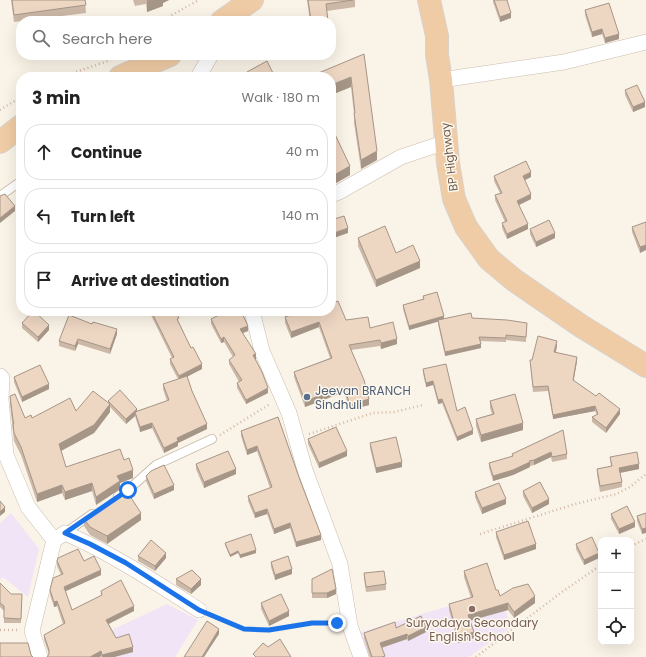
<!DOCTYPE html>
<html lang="en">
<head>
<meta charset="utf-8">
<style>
	body { margin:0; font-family:Poppins,sans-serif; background:#f6f6f6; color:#222 }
	.controls { position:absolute; right:12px; bottom:12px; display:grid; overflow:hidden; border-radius:8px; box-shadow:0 4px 16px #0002 }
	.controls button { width:36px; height:36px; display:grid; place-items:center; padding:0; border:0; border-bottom:1px solid #e0e0e0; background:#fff; color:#222; font:20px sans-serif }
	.stop { position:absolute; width:12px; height:12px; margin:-9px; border:3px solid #1a73e8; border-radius:50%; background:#fff }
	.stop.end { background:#1a73e8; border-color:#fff; box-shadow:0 1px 4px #0008 }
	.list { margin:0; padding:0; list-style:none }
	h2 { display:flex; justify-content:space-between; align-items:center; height:52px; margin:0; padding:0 16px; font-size:17px }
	h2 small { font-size:13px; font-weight:400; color:#767676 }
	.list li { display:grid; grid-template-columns:26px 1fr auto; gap:12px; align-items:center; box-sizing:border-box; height:56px; margin:0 8px 8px; padding:0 8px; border:1px solid #e0e0e0; border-radius:16px }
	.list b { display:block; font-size:15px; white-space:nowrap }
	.list em { font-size:13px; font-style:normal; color:#767676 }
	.icon { flex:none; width:22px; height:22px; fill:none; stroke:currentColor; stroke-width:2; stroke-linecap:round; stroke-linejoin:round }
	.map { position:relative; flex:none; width:646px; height:657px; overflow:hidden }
	.search { position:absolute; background:#fff; box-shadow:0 4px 16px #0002; left:16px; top:16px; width:320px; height:44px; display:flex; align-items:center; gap:10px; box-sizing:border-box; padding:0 14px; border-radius:16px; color:#767676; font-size:15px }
	.panel { position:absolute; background:#fff; box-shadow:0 4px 16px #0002; left:16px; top:72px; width:320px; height:244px; border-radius:16px }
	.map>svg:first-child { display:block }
	.education { fill:#f1e4f7 }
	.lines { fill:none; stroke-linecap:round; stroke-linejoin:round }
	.service-casing { stroke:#cbbdaf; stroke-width:10 }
	.minor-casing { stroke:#cbbdaf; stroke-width:16 }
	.trunk-casing { stroke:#d8d2cd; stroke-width:24 }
	.path { stroke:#d2b9a5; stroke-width:2.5; stroke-dasharray:1 3; stroke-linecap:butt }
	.service { stroke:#fff; stroke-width:8 }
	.minor { stroke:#fff; stroke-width:15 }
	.trunk { stroke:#f0cca6; stroke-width:22 }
	.wall { fill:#ccb8a7 }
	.shaded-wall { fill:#a69688 }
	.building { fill:#edd6c2; stroke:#a69688 }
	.route { stroke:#1a73e8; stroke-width:5 }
	.service-dot { fill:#5c6f8a; stroke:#fdf8ee; stroke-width:1.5 }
	.education-dot { fill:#8d6e63; stroke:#fdf8ee; stroke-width:1.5 }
	.labels { text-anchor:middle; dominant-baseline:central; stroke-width:3; stroke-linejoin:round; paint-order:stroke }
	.street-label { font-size:12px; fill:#725d4e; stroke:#fdf8ee }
	.service-label { font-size:12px; fill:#4e5e75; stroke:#fdf8ee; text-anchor:start }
	.education-label { font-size:12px; fill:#785e54; stroke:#fdf8ee }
</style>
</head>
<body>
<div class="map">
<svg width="646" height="657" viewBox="0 0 646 657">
	<rect width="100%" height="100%" fill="#faf4e8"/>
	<!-- education -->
	<g class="education">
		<path d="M11,513L39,549L28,597L3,577L0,580V523Z"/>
		<path d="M499,591L511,627L469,657H367L358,633Z"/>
		<path d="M167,604L198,620L175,657H54Z"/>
	</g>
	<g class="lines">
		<!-- service casing -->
		<g class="service-casing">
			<g id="service">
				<path d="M0,196L17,184"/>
				<path d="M118,496L128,490L156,465L212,439"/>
				<path d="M65,533L92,514"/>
			</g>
		</g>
		<!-- minor casing -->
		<g class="minor-casing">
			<g id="minor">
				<path d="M198,77L211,55"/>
				<path d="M441,80L564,62L646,42"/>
				<path d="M331,195L339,192L401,157L446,142"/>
				<path d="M252,311L262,351L289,413L305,470L340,564L350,626L361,657"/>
				<path d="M0,376L2,378L1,399L6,455L28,507L54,540L32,631L40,657"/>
				<path d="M54,540L65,533C113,554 155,582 199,610"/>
			</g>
		</g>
		<!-- trunk casing -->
		<g class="trunk-casing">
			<g id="trunk">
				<path d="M429,0L437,36V55L441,80L448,163L454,199L466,227L489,259L514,280L581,326L646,366"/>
				<path d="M222,21L252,0"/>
				<path d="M120,77L170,55"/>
				<path d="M0,142L21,126"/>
			</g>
		</g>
		<!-- path -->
		<g class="path">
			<path d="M161,21L199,0"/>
			<path d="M61,77L108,61L116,55"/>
			<path d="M0,110L21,97"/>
			<path d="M309,434L373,413L394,412L423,405"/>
			<path d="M220,435L270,404"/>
			<path d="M480,534L575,504L616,494L630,487L646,474"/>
			<path d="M631,546L646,539"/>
			<path d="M212,616L243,629L269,630L312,623H336"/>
			<path d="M0,630H19"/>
			<path d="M476,657L562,592L601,565"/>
		</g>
		<!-- service -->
		<use href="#service" class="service"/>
		<!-- minor -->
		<use href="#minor" class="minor"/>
		<!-- trunk -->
		<use href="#trunk" class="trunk"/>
	</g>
	<!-- wall -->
	<g class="wall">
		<path d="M11,0H85L86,13L14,22Z"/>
		<path d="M133,0H169L163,3V6L147,12L146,4L135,6Z"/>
		<path d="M307,0H355V7L327,11L328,21H310Z"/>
		<path d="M493,0H507L511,18L500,22L493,2Z"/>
		<path d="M585,10L619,39L605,43L602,34L592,37L585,15Z"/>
		<path d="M364,54L377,160L361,169L354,123V113L351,87L331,95V77Z"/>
		<path d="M247,72L273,77H247Z"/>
		<path d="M625,90L645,107L633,112L625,95Z"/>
		<path d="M331,126L350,175L336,183L331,172Z"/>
		<path d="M494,176L531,177L525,180L531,199L519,205L528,229L507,239L502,228V223L505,222L495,200V195L500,193L494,181Z"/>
		<path d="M646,222L640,253L632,232V227Z"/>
		<path d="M530,229L555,238L536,247L530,234Z"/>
		<path d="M358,238L396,253L420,268L376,287L358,246Z"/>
		<path d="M423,296L444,319L472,318L527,327L526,342L506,340V342L480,341L481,348L445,356L438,324V321L409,330L403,309V305L423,299Z"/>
		<path d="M149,311H175L179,323L191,348L202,369L187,376L192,391L207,429L178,443V446L164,453L152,428L140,432L135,416L126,424L110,407V412L94,433L61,451L66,467L124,460L133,478L120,483V489L96,505L92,491L65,500L62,493L37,502L21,455L14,441L10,404V396L25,418H32L76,411L108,403V401L137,411L167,401L163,389V384L178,379L170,364V359L172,358Z"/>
		<path d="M215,311H241L248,331L243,333L256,359H255L268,393L246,404L237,388V383L239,382L229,364V360L233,357L224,342L221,343L211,324V319L217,316Z"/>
		<path d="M296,311H331L346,320L370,328L397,344L381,349L380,346L351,350L369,405L350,410L344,392L305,407L294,377V372L330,358L319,327L291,338L285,323V317L297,313Z"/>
		<path d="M22,323L49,330L38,342L22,328Z"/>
		<path d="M117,334L110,354L78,344L75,351L59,346V341Z"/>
		<path d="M557,346L556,353L577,361L573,380L620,414L606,433L592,422V417L597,415L595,411L553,419L548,391L533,392L530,360H532Z"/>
		<path d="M423,369L457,411L473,434L457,441L442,403L438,404L433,385L426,387L423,373Z"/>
		<path d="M14,377L49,389L22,402L14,382Z"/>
		<path d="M490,401L523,430L481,442L476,426V419L492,414L490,408Z"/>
		<path d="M278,417L321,540L296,547L290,528L274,534L267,514L255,518L248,501V496L270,488L257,451L247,455L241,436V431Z"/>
		<path d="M563,430L567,454V459L552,462L551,457L534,465L530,466V467L513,475L493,481L489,468V463L512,457V454Z"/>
		<path d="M308,439L347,456L319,468L308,444Z"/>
		<path d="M370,443L402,467L376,473L370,448Z"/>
		<path d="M610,457L639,469L620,473L622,482V487L600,492L597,474V469L611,466Z"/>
		<path d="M196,464L236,474L204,488L196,469Z"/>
		<path d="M146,476L174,490L154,499L146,481Z"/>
		<path d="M523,491L549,504L532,513L523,496Z"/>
		<path d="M475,492L506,504L482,514L475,497Z"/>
		<path d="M646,513L642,534L637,521V516Z"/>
		<path d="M611,514L635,527L619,534L611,519Z"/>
		<path d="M84,519L141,520L107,544L90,535L84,526Z"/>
		<path d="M496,532L536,549L504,560L496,537Z"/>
		<path d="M225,543L256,553L240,558L238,553L230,557L225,545Z"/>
		<path d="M576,544L599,558L584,565L576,549Z"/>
		<path d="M138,556L166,558L155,571L138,561Z"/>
		<path d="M57,561H84L101,575L65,591L72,610L101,596V591L134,611L109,624L116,638L133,652L114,657H102L101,656L100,657H47L49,654L44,640V635L63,624L57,606L54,607L50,595V590L61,575L57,566Z"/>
		<path d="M271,562L292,574L275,580L271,567Z"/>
		<path d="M464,571L496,590L500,596L535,603L514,618L508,610L470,621L474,638L458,643L449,610V604L471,598L464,577Z"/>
		<path d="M364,573L386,584V590L366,592L364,578Z"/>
		<path d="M176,579L201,585L191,594L176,585Z"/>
		<path d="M312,579L336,594L327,598H312Z"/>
		<path d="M0,583L11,594H22L21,623H4V611L0,607Z"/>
		<path d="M261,603L289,616L269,626L261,609Z"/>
		<path d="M396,628L426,632L408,641L407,639L382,648L385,657H370L364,638V633Z"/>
	</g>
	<!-- shaded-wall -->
	<g class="shaded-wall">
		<path d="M147,0H169L163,3V6L147,12Z"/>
		<path d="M511,13V18L500,22V17Z"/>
		<path d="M602,29V34L592,37V32Z"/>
		<path d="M619,34V39L605,43V38Z"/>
		<path d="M273,73V77H266Z"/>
		<path d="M351,77V87L331,95V85Z"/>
		<path d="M645,102V107L633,112V107Z"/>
		<path d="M377,151V160L361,169V160Z"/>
		<path d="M350,166V175L336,183V174Z"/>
		<path d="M531,172V177L523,181V176Z"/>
		<path d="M531,194V199L517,206V201Z"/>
		<path d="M15,206V211L0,223V218Z"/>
		<path d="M528,224V229L507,239V234Z"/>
		<path d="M348,228V233L331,239V234Z"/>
		<path d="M555,233V238L536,247V242Z"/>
		<path d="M646,245V250L640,253V247Z"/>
		<path d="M420,261V268L376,287V280Z"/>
		<path d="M444,316V320L409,330V326Z"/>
		<path d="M319,322V327L291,338V332Z"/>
		<path d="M49,325V330L38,342V337Z"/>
		<path d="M248,326V331L240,334V329Z"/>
		<path d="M117,329V334L110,354V349Z"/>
		<path d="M224,337V342L221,343V339Z"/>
		<path d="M78,339V344L75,351V346Z"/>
		<path d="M397,339V344L381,349V343Z"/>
		<path d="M557,341V346L554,357V352Z"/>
		<path d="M481,344V348L445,356V352Z"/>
		<path d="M256,354V359L253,360V355Z"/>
		<path d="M577,357V361L573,385V380Z"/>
		<path d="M202,364V369L179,381V376Z"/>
		<path d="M433,381V385L426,387V383Z"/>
		<path d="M49,384V389L22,402V397Z"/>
		<path d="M344,387V392L305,407V401Z"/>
		<path d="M268,388V393L246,404V400Z"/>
		<path d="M369,399V405L350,410V405Z"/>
		<path d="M442,399V403L438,404V400Z"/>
		<path d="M110,404V412L94,433L59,452V444Z"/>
		<path d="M595,406V411L553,419V415Z"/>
		<path d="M137,409V414L135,412V416L126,424V419Z"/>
		<path d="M620,409V414L606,433V428Z"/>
		<path d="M152,423V428L140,432V427Z"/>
		<path d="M523,423V430L481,442V435Z"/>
		<path d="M207,424V429L178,443V446L164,453V448L177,438Z"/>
		<path d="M473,430V434L457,441V437Z"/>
		<path d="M257,446V451L247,455V450Z"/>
		<path d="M347,451V456L319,468V463Z"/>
		<path d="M551,452V457L534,465V460Z"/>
		<path d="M402,462V467L376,473V468Z"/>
		<path d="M530,462V467L513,475L493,481V476Z"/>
		<path d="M639,464V469L619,473V468Z"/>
		<path d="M236,469V474L204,488V482Z"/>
		<path d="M133,470V478L120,483V489L96,505V497L117,476Z"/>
		<path d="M92,483V491L65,500V492Z"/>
		<path d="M62,485V493L37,502V494Z"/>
		<path d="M174,485V490L154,499V494Z"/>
		<path d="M506,499V504L482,514V508Z"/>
		<path d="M549,499V504L532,513V508Z"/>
		<path d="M5,507V512L0,516V512Z"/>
		<path d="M267,509V514L255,518V513Z"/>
		<path d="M141,513V520L107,544V536Z"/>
		<path d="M635,522V527L619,534V529Z"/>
		<path d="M290,523V528L274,534V529Z"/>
		<path d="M646,528V533L642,534V529Z"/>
		<path d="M321,535V540L296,547V542Z"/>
		<path d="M536,544V549L504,560V555Z"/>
		<path d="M256,550V553L240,558V555Z"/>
		<path d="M238,551V553L230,557V555Z"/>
		<path d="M166,553V558L155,571V566Z"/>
		<path d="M599,553V558L584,565V560Z"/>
		<path d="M292,569V574L275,580V575Z"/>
		<path d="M101,570V575L64,592V587Z"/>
		<path d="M201,579V585L191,594V589Z"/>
		<path d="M336,589V594L327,598V593Z"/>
		<path d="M535,596V603L514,618V612Z"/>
		<path d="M57,601V606L54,607V602Z"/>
		<path d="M508,603V610L468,621V615Z"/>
		<path d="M134,606V611L106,625V620Z"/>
		<path d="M289,611V616L269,626V621Z"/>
		<path d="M426,627V632L408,641V636Z"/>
		<path d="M219,629V634L204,657H202Z"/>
		<path d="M474,632V638L458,643V637Z"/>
		<path d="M407,634V639L380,648V643Z"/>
		<path d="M133,647V652L114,657H102V655Z"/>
		<path d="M101,651V656L100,657H90Z"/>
	</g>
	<!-- building -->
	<g class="building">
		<path d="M12,0H85L86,5L14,15Z"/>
		<path d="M308,0H353L326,4L328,21H311Z"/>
		<path d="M494,0H507L511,13L500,17Z"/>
		<path d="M609,3L619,34L605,38L602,29L592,32L585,10Z"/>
		<path d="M364,54L377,151L361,160L354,113H355L351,77L331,85V77H309Z"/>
		<path d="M267,61L273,73L266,77H250L247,72Z"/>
		<path d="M637,85L645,102L633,107L625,90Z"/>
		<path d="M331,126L350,166L336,174L331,162Z"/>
		<path d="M526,161L531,172L523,176L531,194L517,201L528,224L507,234L502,223L507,221L495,195L502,193L494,176Z"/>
		<path d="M5,194L15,206L0,218V196Z"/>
		<path d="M344,216L348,228L331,234V220Z"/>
		<path d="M549,220L555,233L536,242L530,229Z"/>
		<path d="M646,222V245L640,247L632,227Z"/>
		<path d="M385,226L396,253L413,245L420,261L376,280L358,238Z"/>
		<path d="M437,292L444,316L409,326L403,305L424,299L423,296Z"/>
		<path d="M338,301L346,320L368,317L370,328L393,322L397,339L381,343L380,340L349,345L364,380L369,399L350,405L344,387L305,401L294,372L332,358L319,322L291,332L285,317L299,312V311H331V304Z"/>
		<path d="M33,311H34L49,325L38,337L22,323Z"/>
		<path d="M151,311H175L179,318L177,319L191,348L193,347L202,364L179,376L170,359L174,357Z"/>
		<path d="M217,311H241L248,326L240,329L256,354L253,355L262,372L268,388L246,400L237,383L242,380L229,360L235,355L224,337L221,339L211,319L219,315Z"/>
		<path d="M471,313L472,318L507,320L527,323L526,337L506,335V338L479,337L481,344L445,352L438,320Z"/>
		<path d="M69,315L92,324L93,322L117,329L110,349L78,339L75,346L59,341Z"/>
		<path d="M538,336L557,341L554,352L577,357L573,380L596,396L599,393L620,409L606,428L592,417L598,414L595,406L553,415L548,386L533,387L530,360H532Z"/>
		<path d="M446,364L457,411L465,407L473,430L457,437L442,399L438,400L433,381L426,383L423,369Z"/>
		<path d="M40,365L49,384L22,397L14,377Z"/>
		<path d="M187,376L192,391L207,424L177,438L178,441L164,448L152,423L140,427L135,412L169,400L163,384Z"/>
		<path d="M120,390L137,409L126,419L108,401Z"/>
		<path d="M93,391L110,404L94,425L59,444L66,467L120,449L124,460L129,458L133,470L117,476L120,481L96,497L92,483L65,492L62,485L37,494L21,447L14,433L13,424L14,423L13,420L10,396L15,394L25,418L31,415L32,418L70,398L76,411Z"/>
		<path d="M515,394L523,423L481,435L476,419L494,414L490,401Z"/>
		<path d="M278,417L300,480L321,535L296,542L290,523L274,529L267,509L255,513L248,496L272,487L257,446L247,450L241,431Z"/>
		<path d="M336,427L347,451L319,463L308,439Z"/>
		<path d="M563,430L567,454L552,457L551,452L534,460L529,461L530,462L513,470L493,476L489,463L513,456L512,454Z"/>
		<path d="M396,437L402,462L376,468L370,443Z"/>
		<path d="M228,451L236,469L204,482L196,464Z"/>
		<path d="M637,452L639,464L619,468L622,482L600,486L597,469L612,466L610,457Z"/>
		<path d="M164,465L174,485L154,494L146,476L151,471Z"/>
		<path d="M540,482L549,499L532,508L523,491Z"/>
		<path d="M499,483L506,499L482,508L475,492Z"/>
		<path d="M126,490L141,513L107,536L90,527L84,519Z"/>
		<path d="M0,501L5,507L0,512Z"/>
		<path d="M627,506L635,522L619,529L611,514Z"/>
		<path d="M646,513V528L642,529L637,516Z"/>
		<path d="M528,521L536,544L504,555L496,532Z"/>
		<path d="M251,534L256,550L240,555L238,551L230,555L225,543Z"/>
		<path d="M592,537L599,553L584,560L576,544Z"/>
		<path d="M151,540L166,553L155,566L138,556Z"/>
		<path d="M78,549L84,561L94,556L101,570L64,587L72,610L102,595L101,591L121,580L134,606L106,620L116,638L129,634L133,647L102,655L101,651L90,657H47L49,654V650L44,635L65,623L57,601L54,602L50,590L53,578L63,574L57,561L58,558Z"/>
		<path d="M288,556L292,569L275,575L271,562Z"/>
		<path d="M487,563L496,590H498L500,596L513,588L528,584L535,596L514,612L508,603L468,615L474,632L458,637L449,604L473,597L464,571Z"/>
		<path d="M332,569L336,589L327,593H312V579Z"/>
		<path d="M192,570L201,579L191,589L176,579Z"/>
		<path d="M384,571L386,584L366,587L364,573Z"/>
		<path d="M0,583L11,594H22L21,619L4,618V606L0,603Z"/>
		<path d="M281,594L289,611L269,621L261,603Z"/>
		<path d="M421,616L426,627L408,636L407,634L380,643L385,656L382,657H372L364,633L395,622L396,628Z"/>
		<path d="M207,621L219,629L202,657H184Z"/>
		<path d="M280,639L291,657H256L253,654L263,643L268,647Z"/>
		<path d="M0,643H28L31,655L33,657H0Z"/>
	</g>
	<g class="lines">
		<!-- route -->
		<path class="route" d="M128,490L65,533L90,544L126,563L199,610L244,629L269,630L312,623H337"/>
	</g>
	<!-- markers -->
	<circle class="service-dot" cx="307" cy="397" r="4"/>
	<circle class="education-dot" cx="472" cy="609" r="4"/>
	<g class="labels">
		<!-- street labels -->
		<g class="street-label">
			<text transform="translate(449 157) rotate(-97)">BP Highway</text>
		</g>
		<!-- service labels -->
		<g class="service-label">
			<text x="315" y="390">Jeevan BRANCH<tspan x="315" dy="14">Sindhuli</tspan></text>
		</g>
		<!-- education labels -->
		<g class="education-label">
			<text x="472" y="622">Suryodaya Secondary<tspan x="472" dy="14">English School</tspan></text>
		</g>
	</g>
</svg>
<div class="controls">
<button>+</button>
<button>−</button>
<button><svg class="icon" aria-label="locate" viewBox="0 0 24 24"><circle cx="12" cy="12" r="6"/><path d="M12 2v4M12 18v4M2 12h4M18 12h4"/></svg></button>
</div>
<div class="stop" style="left:128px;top:490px"></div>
<div class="stop end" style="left:337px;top:623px"></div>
<div class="search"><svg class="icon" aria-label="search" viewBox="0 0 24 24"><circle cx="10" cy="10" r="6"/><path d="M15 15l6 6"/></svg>Search here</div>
<section class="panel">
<h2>3 min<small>Walk · 180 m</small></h2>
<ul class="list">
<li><svg class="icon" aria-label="ahead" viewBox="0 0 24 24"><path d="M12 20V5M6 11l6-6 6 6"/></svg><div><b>Continue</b></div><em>40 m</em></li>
<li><svg class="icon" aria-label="left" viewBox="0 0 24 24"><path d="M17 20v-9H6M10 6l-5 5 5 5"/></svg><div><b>Turn left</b></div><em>140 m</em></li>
<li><svg class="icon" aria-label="arrive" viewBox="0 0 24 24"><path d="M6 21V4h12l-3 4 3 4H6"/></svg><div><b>Arrive at destination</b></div></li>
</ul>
</section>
</div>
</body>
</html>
